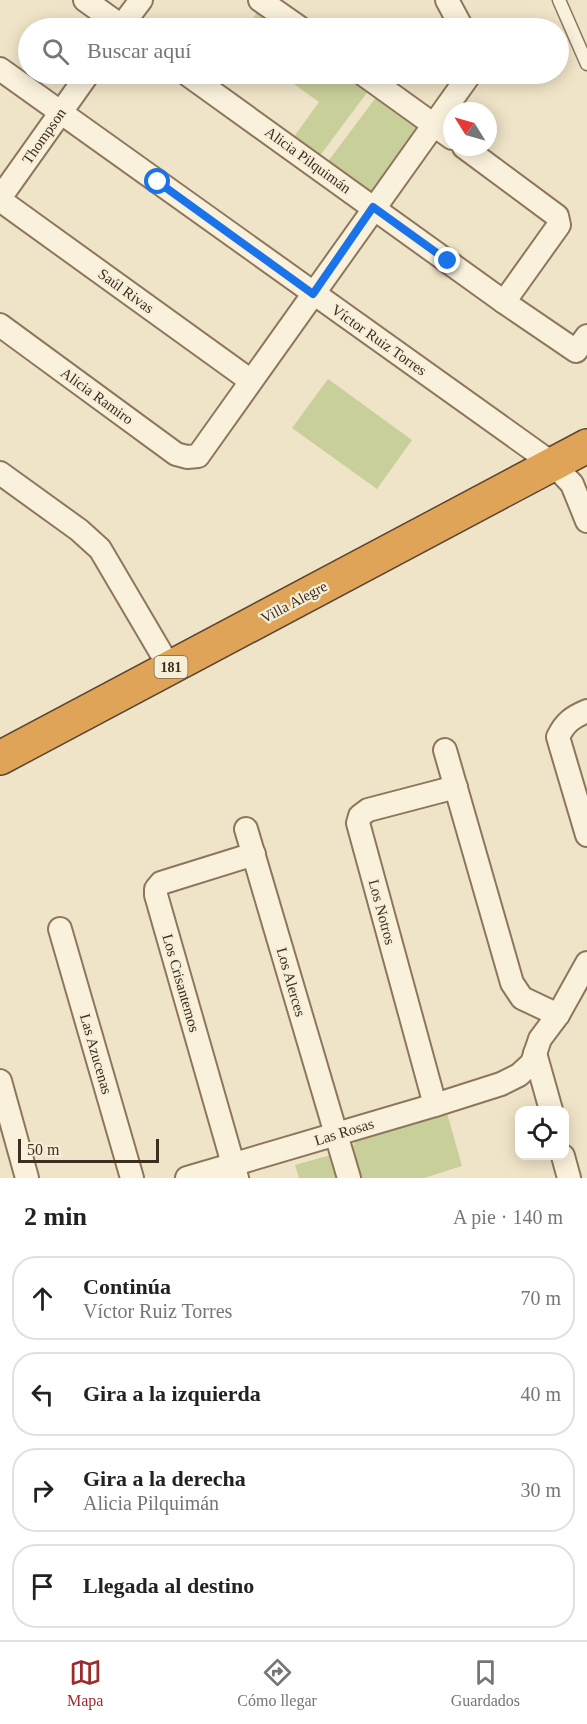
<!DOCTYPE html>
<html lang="es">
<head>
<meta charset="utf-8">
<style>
	body { margin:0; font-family:"Times New Roman",serif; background:#f6f6f6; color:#222 }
	.controls { position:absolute; right:18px; bottom:18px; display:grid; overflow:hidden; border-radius:12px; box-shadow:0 3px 15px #0003 }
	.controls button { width:54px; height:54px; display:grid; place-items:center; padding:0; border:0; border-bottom:2px solid #e0e0e0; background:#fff; color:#222; font:30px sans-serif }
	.compass { position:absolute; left:443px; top:102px; width:54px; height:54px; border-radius:50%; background:#fff; box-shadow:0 3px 15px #0003; rotate:307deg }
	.scale { position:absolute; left:18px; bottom:15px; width:141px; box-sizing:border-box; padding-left:6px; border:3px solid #3d2e20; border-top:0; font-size:16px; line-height:21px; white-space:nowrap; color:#3d2e20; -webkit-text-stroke:4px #f7eed8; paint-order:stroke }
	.stop { position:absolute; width:18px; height:18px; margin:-14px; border:4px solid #1a73e8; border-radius:50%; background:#fff }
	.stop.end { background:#1a73e8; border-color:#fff; box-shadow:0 2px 6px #0008 }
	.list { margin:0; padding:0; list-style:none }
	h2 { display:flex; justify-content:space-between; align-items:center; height:78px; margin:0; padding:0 24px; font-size:26px }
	h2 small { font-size:20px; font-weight:400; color:#767676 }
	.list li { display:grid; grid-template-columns:39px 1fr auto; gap:18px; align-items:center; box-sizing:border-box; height:84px; margin:0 12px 12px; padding:0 12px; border:2px solid #e0e0e0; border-radius:24px }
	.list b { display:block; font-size:22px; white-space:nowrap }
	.list p { margin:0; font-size:20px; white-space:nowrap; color:#767676 }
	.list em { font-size:20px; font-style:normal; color:#767676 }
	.icon { flex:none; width:33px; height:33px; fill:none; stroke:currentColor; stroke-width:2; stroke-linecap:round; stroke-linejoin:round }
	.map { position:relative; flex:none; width:587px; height:1178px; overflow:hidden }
	.search { position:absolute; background:#fff; box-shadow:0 3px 15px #0003; left:18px; right:18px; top:18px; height:66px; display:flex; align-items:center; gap:15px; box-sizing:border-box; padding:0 21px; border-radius:33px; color:#767676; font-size:22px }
	.sheet { height:462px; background:#fff }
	nav { display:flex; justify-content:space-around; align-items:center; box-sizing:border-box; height:84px; border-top:2px solid #e0e0e0; background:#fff; font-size:16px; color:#767676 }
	nav a { display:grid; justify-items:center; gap:3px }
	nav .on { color:#9e2a2b }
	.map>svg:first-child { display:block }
	.green { fill:#c9cf9b }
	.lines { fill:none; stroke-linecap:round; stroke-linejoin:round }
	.lane-casing { stroke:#8d765c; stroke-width:15 }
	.street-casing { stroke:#8d765c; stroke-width:26 }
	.highway-casing { stroke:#5b4430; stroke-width:36 }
	.lane { stroke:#faf1dc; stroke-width:12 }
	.street { stroke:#faf1dc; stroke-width:22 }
	.highway { stroke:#e0a458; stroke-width:33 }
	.route { stroke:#1a73e8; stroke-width:8 }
	.labels { text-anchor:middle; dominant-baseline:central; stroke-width:4.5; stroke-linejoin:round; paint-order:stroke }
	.shield { fill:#f7eed8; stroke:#756857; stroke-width:1.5 }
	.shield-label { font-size:14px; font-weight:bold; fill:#3d2e20 }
	.street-label { font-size:15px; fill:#3d2e20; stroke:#f7eed8 }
</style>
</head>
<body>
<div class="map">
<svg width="587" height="1178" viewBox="0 0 587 1178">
	<rect width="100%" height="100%" fill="#f0e4c8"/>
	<!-- green -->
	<g class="green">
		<path d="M258,11L282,28H246Z"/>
		<path d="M280,74H346L369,90L319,157L293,138L319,102Z"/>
		<path d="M380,92L425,125L371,198L326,164Z"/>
		<path d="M328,379L412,440L377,489L292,428Z"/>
		<path d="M447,1113L462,1166L424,1178H358L352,1153L355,1139Z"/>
		<path d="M334,1154L341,1178H299L295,1165Z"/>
	</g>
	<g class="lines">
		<!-- lane casing -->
		<g class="lane-casing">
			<path id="lane" d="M559,0L587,64"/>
		</g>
		<!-- street casing -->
		<g class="street-casing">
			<g id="street">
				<path d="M85,0L124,28"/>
				<path d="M260,0L300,28"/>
				<path d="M447,0L462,28"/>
				<path d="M120,28L141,0"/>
				<path d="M0,69L553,464L572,484L587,521"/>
				<path d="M187,74L504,302L576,351L587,336"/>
				<path d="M363,74L452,138"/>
				<path d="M464,147L557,216L559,225L504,302"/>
				<path d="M0,198L88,74"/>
				<path d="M0,200L251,381"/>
				<path d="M0,325L176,454L187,457L198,456L470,74"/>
				<path d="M0,473L79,530L100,549L170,668"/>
				<path d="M587,711C573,717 565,722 558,737L587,835"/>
				<path d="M445,750L512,983L522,998L558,1015"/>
				<path d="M246,829L349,1178"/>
				<path d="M60,929L132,1178"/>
				<path d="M535,1053L551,1110"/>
				<path d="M0,1081L27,1178"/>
				<path d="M435,1105L358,823L360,816L368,810L456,787"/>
				<path d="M563,1156L569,1178"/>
				<path d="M187,1178L435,1105L501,1084L519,1075L532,1063L540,1039L558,1015L587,963"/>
				<path d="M237,1178L156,895V889L161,883L254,854"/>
			</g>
		</g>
		<!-- highway casing -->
		<g class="highway-casing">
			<path id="highway" d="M0,758L587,446"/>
		</g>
		<!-- lane -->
		<use href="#lane" class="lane"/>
		<!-- street -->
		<use href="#street" class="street"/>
		<!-- highway -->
		<use href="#highway" class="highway"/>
	</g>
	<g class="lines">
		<!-- route -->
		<path class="route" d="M158,182L313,294L373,207L448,261"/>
	</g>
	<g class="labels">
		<!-- shield labels -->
		<rect class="shield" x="154.5" y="656" width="33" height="22" rx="4.5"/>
		<g class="shield-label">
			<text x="171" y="667">181</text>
		</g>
		<!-- street labels -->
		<g class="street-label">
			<text transform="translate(44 136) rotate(-55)">Thompson</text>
			<text transform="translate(308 160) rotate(36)">Alicia Pilquimán</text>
			<text transform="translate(126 291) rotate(36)">Saúl Rivas</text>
			<text transform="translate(379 340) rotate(35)">Víctor Ruiz Torres</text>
			<text transform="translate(97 396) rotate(36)">Alicia Ramiro</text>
			<text transform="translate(294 602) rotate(-28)">Villa Alegre</text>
			<text transform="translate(382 912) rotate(75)">Los Notros</text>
			<text transform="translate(291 982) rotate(74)">Los Alerces</text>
			<text transform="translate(181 983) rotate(74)">Los Crisantemos</text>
			<text transform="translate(96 1054) rotate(74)">Las Azucenas</text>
			<text transform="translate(344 1132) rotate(-17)">Las Rosas</text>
		</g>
	</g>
</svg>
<div class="controls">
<button><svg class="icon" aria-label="locate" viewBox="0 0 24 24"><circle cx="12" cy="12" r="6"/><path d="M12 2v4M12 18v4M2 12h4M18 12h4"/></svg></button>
</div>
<svg class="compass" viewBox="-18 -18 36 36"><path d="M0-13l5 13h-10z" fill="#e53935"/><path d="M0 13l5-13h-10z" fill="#767676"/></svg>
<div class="scale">50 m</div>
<div class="stop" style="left:158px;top:182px"></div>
<div class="stop end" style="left:448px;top:261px"></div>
<div class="search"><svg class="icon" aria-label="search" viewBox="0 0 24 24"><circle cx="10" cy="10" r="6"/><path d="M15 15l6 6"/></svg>Buscar aquí</div>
</div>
<section class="sheet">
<h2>2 min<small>A pie · 140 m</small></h2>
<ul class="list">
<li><svg class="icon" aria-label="ahead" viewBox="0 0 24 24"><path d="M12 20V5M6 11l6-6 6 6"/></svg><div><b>Continúa</b><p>Víctor Ruiz Torres</p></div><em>70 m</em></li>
<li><svg class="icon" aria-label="left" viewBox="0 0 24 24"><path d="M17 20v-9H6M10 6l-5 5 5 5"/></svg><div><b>Gira a la izquierda</b></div><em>40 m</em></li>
<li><svg class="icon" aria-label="right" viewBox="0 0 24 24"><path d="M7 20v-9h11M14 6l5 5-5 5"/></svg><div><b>Gira a la derecha</b><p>Alicia Pilquimán</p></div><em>30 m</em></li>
<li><svg class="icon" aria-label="arrive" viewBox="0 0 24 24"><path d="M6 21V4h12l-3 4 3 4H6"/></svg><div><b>Llegada al destino</b></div></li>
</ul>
</section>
<nav>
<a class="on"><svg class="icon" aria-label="map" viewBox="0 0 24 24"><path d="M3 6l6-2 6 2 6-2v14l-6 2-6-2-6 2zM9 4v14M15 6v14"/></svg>Mapa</a>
<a><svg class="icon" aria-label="directions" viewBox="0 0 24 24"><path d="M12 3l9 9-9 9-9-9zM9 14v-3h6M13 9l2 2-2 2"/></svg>Cómo llegar</a>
<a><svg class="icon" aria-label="saved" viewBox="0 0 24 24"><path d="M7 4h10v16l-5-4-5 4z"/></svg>Guardados</a>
</nav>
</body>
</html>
